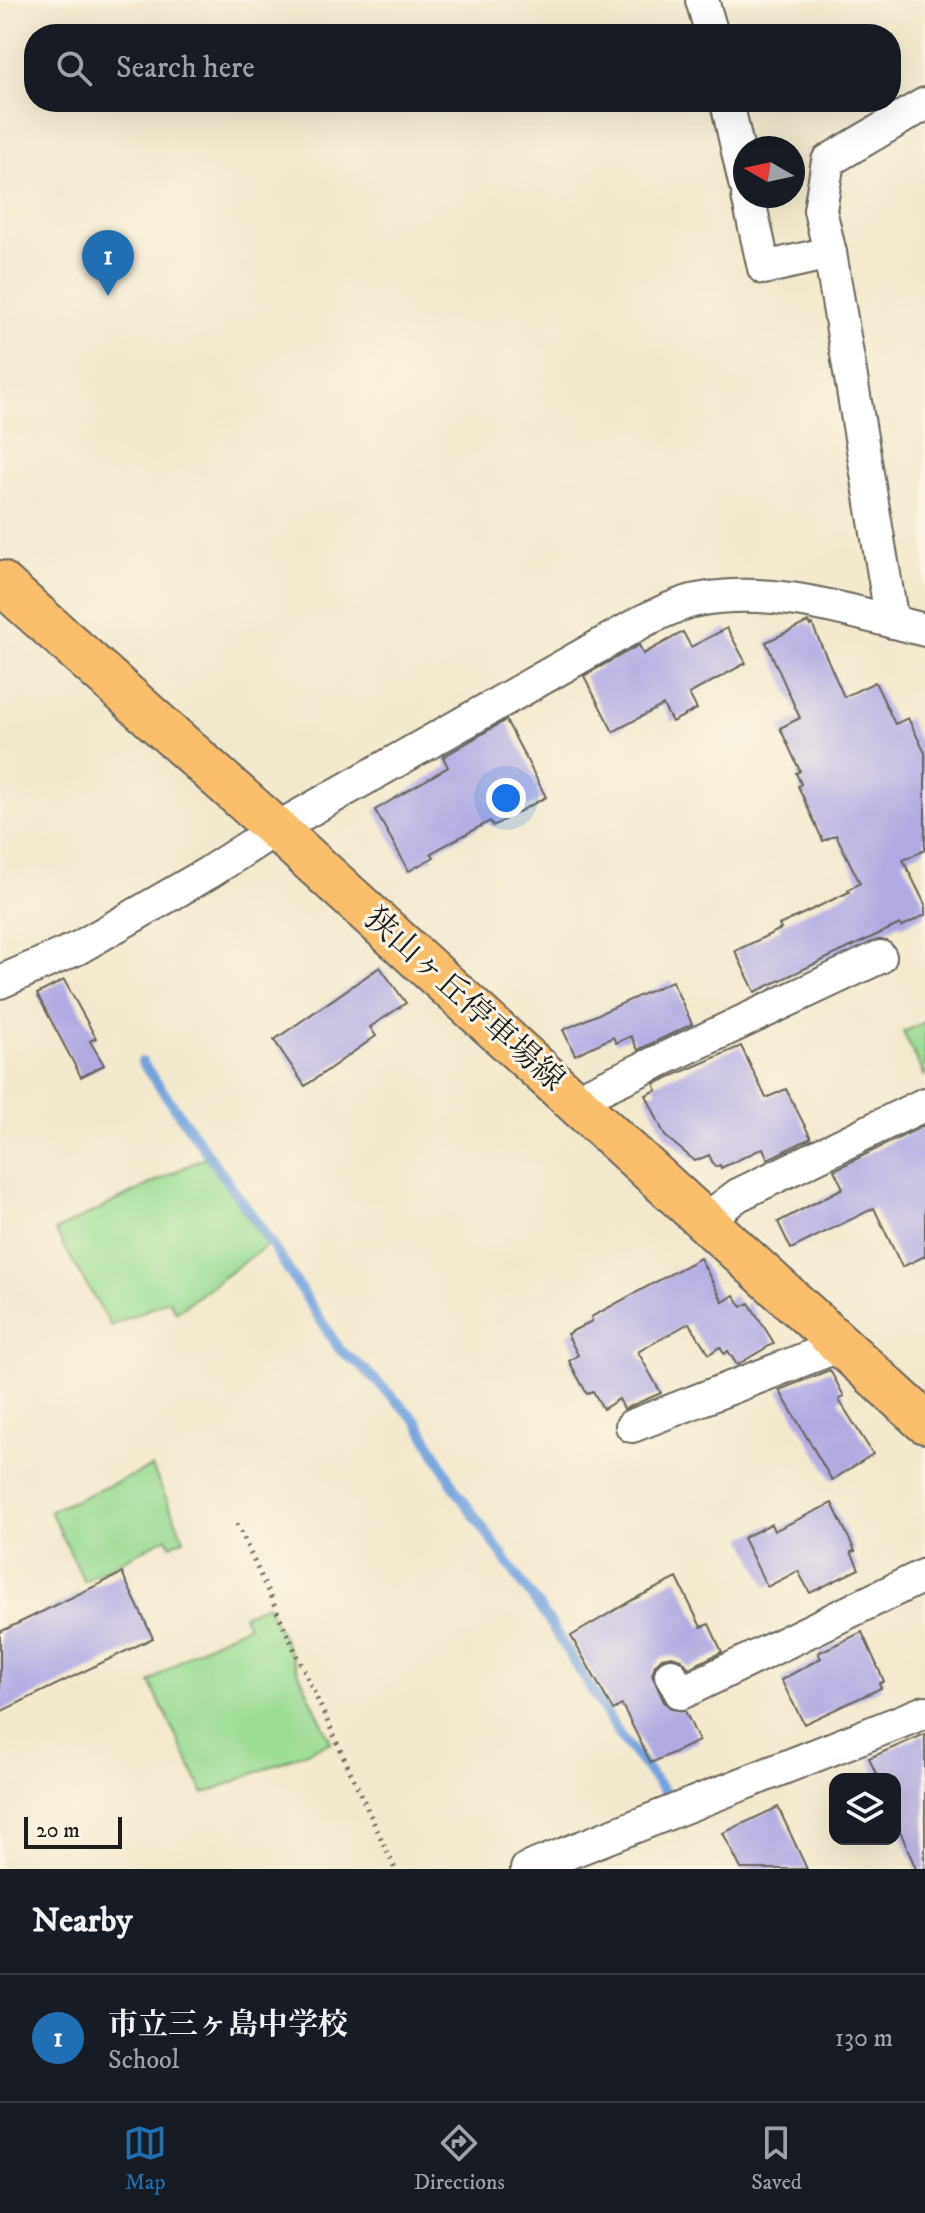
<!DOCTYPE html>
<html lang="en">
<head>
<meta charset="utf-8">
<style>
	body { margin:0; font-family:"IM FELL DW Pica","Noto Serif JP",serif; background:#20242c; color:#f1f3f6 }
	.controls { position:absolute; right:24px; bottom:24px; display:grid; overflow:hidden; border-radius:16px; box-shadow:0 8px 32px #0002 }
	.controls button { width:72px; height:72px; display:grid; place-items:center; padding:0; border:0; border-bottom:2px solid #363941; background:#171b24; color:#f1f3f6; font:40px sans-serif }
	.compass { position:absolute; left:733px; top:136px; width:72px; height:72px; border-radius:50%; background:#171b24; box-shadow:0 8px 32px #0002; rotate:279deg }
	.scale { position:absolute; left:24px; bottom:20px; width:98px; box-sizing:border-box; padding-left:8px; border:4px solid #1c1c1c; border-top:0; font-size:22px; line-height:28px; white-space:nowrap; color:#1c1c1c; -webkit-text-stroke:6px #fcf5e5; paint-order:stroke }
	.you { position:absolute; left:506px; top:798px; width:28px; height:28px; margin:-20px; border:6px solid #fff; border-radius:50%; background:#1a73e8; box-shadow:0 0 0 12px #1a73e833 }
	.badge { display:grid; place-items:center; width:52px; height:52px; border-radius:50%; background:#1f6fb2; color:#fff; font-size:26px; font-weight:700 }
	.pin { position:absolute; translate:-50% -66px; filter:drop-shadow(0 2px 4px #0008) }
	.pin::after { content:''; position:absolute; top:42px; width:28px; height:24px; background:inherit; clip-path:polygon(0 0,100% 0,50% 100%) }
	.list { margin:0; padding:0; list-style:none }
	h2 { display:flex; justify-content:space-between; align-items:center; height:104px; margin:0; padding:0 32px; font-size:34px }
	h2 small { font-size:26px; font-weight:400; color:#9ea1a6 }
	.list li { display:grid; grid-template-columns:52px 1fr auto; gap:24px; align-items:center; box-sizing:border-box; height:128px; padding:0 32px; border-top:2px solid #363941 }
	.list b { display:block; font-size:30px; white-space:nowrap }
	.list p { margin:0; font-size:26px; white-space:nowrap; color:#9ea1a6 }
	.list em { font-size:26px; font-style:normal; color:#9ea1a6 }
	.icon { flex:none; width:44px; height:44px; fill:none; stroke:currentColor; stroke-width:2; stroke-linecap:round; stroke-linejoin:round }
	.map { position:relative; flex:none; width:925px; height:1869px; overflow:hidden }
	.search { position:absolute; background:#171b24; box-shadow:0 8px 32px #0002; left:24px; right:24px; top:24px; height:88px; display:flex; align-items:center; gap:20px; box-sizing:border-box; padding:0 28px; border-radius:32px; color:#9ea1a6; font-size:30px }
	.sheet { height:232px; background:#171b24 }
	nav { display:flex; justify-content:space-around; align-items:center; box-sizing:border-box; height:112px; border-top:2px solid #363941; background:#171b24; font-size:22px; color:#9ea1a6 }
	nav a { display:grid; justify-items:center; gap:4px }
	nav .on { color:#1f6fb2 }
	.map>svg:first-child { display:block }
	.green { fill:#9cdd94; stroke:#5c7c58; stroke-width:2 }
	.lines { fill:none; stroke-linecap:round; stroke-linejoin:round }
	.stream { stroke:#74a2dd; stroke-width:10 }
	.building { fill:#b1aae2 }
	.minor-casing { stroke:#67645a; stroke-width:36 }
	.major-casing { stroke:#67645a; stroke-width:46 }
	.path { stroke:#67645a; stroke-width:5; stroke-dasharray:2 6; stroke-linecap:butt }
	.minor { stroke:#fff; stroke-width:32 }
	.major { stroke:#fabe6d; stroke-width:42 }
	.labels { text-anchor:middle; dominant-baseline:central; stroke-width:6; stroke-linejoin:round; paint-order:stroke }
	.street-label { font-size:32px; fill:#1c1c1c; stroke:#fcf5e5 }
</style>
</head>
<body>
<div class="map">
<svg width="925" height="1869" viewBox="0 0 925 1869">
	<rect width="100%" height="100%" fill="#fcf5e5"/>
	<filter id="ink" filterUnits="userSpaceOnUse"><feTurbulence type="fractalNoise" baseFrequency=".0125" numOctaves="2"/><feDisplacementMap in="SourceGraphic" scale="16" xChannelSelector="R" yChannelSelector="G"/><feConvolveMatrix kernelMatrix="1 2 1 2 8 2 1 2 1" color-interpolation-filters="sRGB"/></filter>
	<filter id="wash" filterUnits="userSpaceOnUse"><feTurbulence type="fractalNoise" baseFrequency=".006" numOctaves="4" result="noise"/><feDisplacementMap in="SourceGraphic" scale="32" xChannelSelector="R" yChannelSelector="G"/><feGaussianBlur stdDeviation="1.8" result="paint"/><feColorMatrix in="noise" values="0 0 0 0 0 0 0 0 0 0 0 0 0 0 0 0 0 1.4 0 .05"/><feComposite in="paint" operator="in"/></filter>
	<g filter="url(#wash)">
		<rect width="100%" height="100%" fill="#f3e9ce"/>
		<!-- green -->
		<g class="green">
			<path d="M925,1022V1077L903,1032Z"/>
			<path d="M205,1157L267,1245L176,1312L169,1300L111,1326L55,1231Z"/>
			<path d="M152,1467L184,1539L171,1545L167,1537L84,1581L50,1511Z"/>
			<path d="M267,1604L331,1742L204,1794L150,1682L191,1653L248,1625L243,1615Z"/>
		</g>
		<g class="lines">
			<!-- stream -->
			<path class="stream" d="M142,1062L263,1231L340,1350L363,1368L417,1421L456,1490L549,1621L621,1737L668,1796"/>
		</g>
		<g id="blocks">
			<!-- building -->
			<g class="building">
				<path d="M808,622L810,626L812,624L844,697L875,682L895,724L908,718L925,753V850L903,860L925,904V915L901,927L900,924L755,992L735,951L781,929L779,925L849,892L848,890L860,883L836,835L823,841L798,786L801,784L796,773L800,771L780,728L800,718L766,642Z"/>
				<path d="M727,628L746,663L689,694L697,709L672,722L663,705L613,732L584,676L639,645L643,654L683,632L691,647Z"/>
				<path d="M506,720L546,797L493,826L490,821L431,853L434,857L409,871L375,810L448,767L443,757Z"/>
				<path d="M380,967L406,1003L370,1027L376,1036L305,1086L274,1040Z"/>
				<path d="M64,980L96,1038L90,1041L104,1065L81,1077L37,994Z"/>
				<path d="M672,981L692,1024L638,1050L631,1036L616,1043L613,1037L575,1055L563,1030Z"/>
				<path d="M741,1046L766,1098L786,1089L811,1138L768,1159L763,1148L721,1168L720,1165L715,1167L709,1155L695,1161L665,1136L646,1095L657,1090L654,1084Z"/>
				<path d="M925,1125V1256L902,1267L874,1208L791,1249L778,1222L843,1188L834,1170Z"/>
				<path d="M700,1258L723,1302L734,1295L742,1307L749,1303L774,1343L737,1365L728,1351L724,1354L720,1347L709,1354L689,1323L638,1352L661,1393L624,1409L619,1399L603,1409L593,1391L587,1394L569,1361L578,1355L567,1334L592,1321L591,1317Z"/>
				<path d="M830,1370L844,1396L839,1400L873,1454L832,1480L779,1390Z"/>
				<path d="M832,1503L855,1551L851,1552L859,1569L810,1593L798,1571L767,1587L743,1538L771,1524L774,1531Z"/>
				<path d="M122,1573L153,1638L0,1712V1632Z"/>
				<path d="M677,1578L701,1627L709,1624L722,1652L689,1668L681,1659L672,1656L662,1658L655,1665L652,1675L664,1702L672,1709L685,1711L699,1741L651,1763L622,1705L613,1710L571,1636L634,1599Z"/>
				<path d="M862,1632L884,1681L879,1684L881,1688L804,1724L781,1680L821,1658L818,1653Z"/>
				<path d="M925,1734V1869H916L895,1819V1779H878L869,1758Z"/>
				<path d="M778,1807L807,1869H741L723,1833Z"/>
			</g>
		</g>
	</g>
	<g filter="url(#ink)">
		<use href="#blocks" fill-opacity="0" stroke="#67645a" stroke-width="2"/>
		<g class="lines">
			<!-- minor casing -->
			<g class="minor-casing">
				<g id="minor">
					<path d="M702,0L712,34"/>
					<path d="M727,102L745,183"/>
					<path d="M748,196L764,268L830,253L892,622"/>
					<path d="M830,253L820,210L828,161L925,104"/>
					<path d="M0,982L78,948L208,873L276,829L645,620C661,613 680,603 697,600C774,585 852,612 925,630"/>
					<path d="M574,1101L880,957"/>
					<path d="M705,1220L738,1195L925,1104"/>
					<path d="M632,1426L841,1345"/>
					<path d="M671,1675L681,1693L925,1575"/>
					<path d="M527,1869L925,1712"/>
				</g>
			</g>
			<!-- major casing -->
			<g class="major-casing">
				<path id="major" d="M0,582L276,829L925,1422"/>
			</g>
			<!-- path -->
			<path class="path" d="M237,1524L395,1869"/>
			<!-- minor -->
			<use href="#minor" class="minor"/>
			<!-- major -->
			<use href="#major" class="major"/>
		</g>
	</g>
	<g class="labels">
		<!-- street labels -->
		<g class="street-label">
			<text transform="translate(464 1000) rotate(42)">狭山ヶ丘停車場線</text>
		</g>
	</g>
</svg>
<div class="controls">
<button><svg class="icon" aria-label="layers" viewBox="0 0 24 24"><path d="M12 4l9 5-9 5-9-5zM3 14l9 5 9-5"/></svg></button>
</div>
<svg class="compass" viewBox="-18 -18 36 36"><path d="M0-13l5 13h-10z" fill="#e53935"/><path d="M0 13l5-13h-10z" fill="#9ea1a6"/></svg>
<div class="scale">20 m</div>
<div class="you"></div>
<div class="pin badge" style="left:108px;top:296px">1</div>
<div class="search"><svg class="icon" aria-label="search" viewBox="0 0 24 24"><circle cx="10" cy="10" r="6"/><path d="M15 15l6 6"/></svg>Search here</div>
</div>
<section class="sheet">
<h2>Nearby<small></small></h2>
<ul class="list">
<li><span class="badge">1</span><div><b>市立三ヶ島中学校</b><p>School</p></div><em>130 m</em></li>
</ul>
</section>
<nav>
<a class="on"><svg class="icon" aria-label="map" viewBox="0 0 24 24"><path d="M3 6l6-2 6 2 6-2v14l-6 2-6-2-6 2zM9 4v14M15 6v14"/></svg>Map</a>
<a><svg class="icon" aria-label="directions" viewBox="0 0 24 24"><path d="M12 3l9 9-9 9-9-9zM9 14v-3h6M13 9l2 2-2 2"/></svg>Directions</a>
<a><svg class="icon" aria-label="saved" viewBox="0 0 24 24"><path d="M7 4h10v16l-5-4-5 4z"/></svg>Saved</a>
</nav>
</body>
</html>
